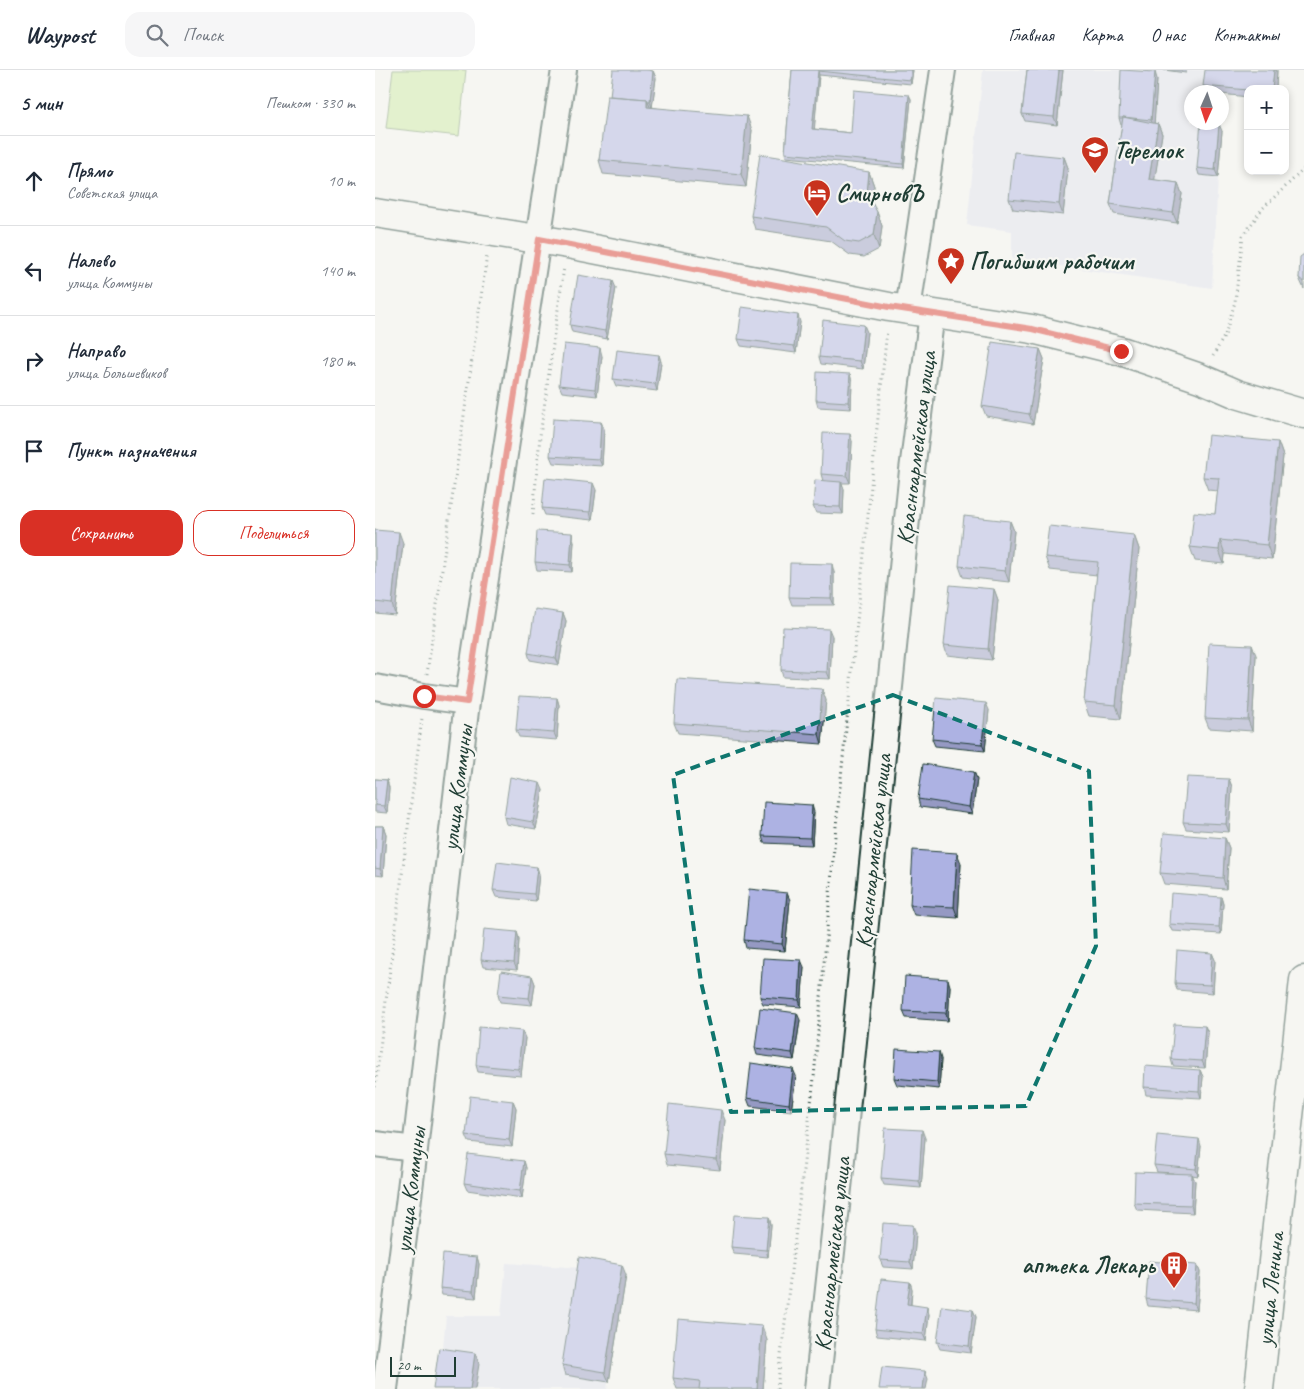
<!DOCTYPE html>
<html lang="ru">
<head>
<meta charset="utf-8">
<style>
	body { margin:0; font-family:Caveat,sans-serif; background:#f6f6f7; color:#1f2937 }
	.controls { position:absolute; right:15px; top:15px; display:grid; overflow:hidden; border-radius:10px; box-shadow:0 2px 8px #0003 }
	.controls button { width:45px; height:45px; display:grid; place-items:center; padding:0; border:0; border-bottom:1px solid #e0e1e3; background:#fff; color:#1f2937; font:25px sans-serif }
	.compass { position:absolute; left:809px; top:15px; width:45px; height:45px; border-radius:50%; background:#fff; box-shadow:0 2px 8px #0003; rotate:183deg }
	.scale { position:absolute; left:15px; bottom:12px; width:66px; box-sizing:border-box; padding-left:5px; border:2px solid #1f3d34; border-top:0; font-size:14px; line-height:18px; white-space:nowrap; color:#1f3d34; -webkit-text-stroke:4px #f6f6f2; paint-order:stroke }
	.stop { position:absolute; width:15px; height:15px; margin:-11px; border:4px solid #d93025; border-radius:50%; background:#fff }
	.stop.end { background:#d93025; border-color:#fff; box-shadow:0 1px 5px #0008 }
	.list { margin:0; padding:0; list-style:none }
	h2 { display:flex; justify-content:space-between; align-items:center; height:65px; margin:0; padding:0 20px; font-size:21px }
	h2 small { font-size:16px; font-weight:400; color:#747a83 }
	.list li { display:grid; grid-template-columns:32px 1fr auto; gap:15px; align-items:center; box-sizing:border-box; height:90px; padding:0 20px; border-top:1px solid #e0e1e3 }
	.list b { display:block; font-size:19px; white-space:nowrap }
	.list p { margin:0; font-size:16px; white-space:nowrap; color:#747a83 }
	.list em { font-size:16px; font-style:normal; color:#747a83 }
	.actions { display:flex; gap:10px; padding:15px 20px }
	.actions a { flex:1; padding:11px 0; border:1px solid #d93025; border-radius:15px; text-align:center; font-size:18px; color:#d93025 }
	.actions .main { background:#d93025; color:#fff }
	.icon { flex:none; width:28px; height:28px; fill:none; stroke:currentColor; stroke-width:2; stroke-linecap:round; stroke-linejoin:round }
	.map { position:relative; flex:none; width:929px; height:1319px; overflow:hidden }
	header { display:flex; align-items:center; gap:30px; box-sizing:border-box; height:70px; padding:0 25px; background:#fff; border-bottom:1px solid #e0e1e3 }
	header strong { font-size:24px }
	nav { display:flex; gap:28px; margin-inline-start:auto; font-size:18px }
	.search { width:350px; height:45px; background:#f6f6f7; display:flex; align-items:center; gap:12px; box-sizing:border-box; padding:0 18px; border-radius:15px; color:#747a83; font-size:19px }
	main { display:flex }
	aside { flex:1; background:#fff }
	.map>svg:first-child { display:block }
	.built { fill:#e0e2ee }
	.green { fill:#cceaa2; stroke:#76946b }
	.lines { fill:none; stroke-linecap:round; stroke-linejoin:round }
	.minor-casing { stroke:#1f3d34; stroke-width:28 }
	.tertiary-casing { stroke:#1f3d34; stroke-width:31 }
	.path { stroke:#1f3d34; stroke-width:3; stroke-dasharray:1 4; stroke-linecap:butt }
	.minor { stroke:#f6f6f2; stroke-width:24 }
	.tertiary { stroke:#f6f6f2; stroke-width:28 }
	.wall { fill:#9599c3; stroke:#1f3d34 }
	.shaded-wall { fill:#797d9f; stroke:#1f3d34 }
	.building { fill:#adb2e3; stroke:#1f3d34 }
	.route { stroke:#d93025; stroke-width:6 }
	.marked { fill:none; stroke:#0f766e; stroke-width:4; stroke-dasharray:10 6; stroke-linejoin:round }
	.labels { text-anchor:middle; dominant-baseline:central; stroke-width:4.5; stroke-linejoin:round; paint-order:stroke }
	.poi-label { font-size:24px; font-weight:bold; fill:#1f3d34; stroke:#f6f6f2; text-anchor:start }
	.street-label { font-size:24px; fill:#1f3d34; stroke:#f6f6f2 }
</style>
</head>
<body>
<header>
<strong>Waypost</strong>
<div class="search"><svg class="icon" aria-label="search" viewBox="0 0 24 24"><circle cx="10" cy="10" r="6"/><path d="M15 15l6 6"/></svg>Поиск</div>
<nav><a>Главная</a><a>Карта</a><a>О нас</a><a>Контакты</a></nav>
</header>
<main>
<aside>
<h2>5 мин<small>Пешком · 330 m</small></h2>
<ul class="list">
<li><svg class="icon" aria-label="ahead" viewBox="0 0 24 24"><path d="M12 20V5M6 11l6-6 6 6"/></svg><div><b>Прямо</b><p>Советская улица</p></div><em>10 m</em></li>
<li><svg class="icon" aria-label="left" viewBox="0 0 24 24"><path d="M17 20v-9H6M10 6l-5 5 5 5"/></svg><div><b>Налево</b><p>улица Коммуны</p></div><em>140 m</em></li>
<li><svg class="icon" aria-label="right" viewBox="0 0 24 24"><path d="M7 20v-9h11M14 6l5 5-5 5"/></svg><div><b>Направо</b><p>улица Большевиков</p></div><em>180 m</em></li>
<li><svg class="icon" aria-label="arrive" viewBox="0 0 24 24"><path d="M6 21V4h12l-3 4 3 4H6"/></svg><div><b>Пункт назначения</b></div></li>
</ul>
<div class="actions"><a class="main">Сохранить</a><a>Поделиться</a></div>
</aside>
<div class="map">
<svg width="929" height="1319" viewBox="0 0 929 1319">
	<rect width="100%" height="100%" fill="#f6f6f2"/>
	<filter id="ink" filterUnits="userSpaceOnUse"><feTurbulence type="fractalNoise" baseFrequency=".02" numOctaves="2"/><feDisplacementMap in="SourceGraphic" scale="10" xChannelSelector="R" yChannelSelector="G"/><feConvolveMatrix kernelMatrix="1 2 1 2 8 2 1 2 1" color-interpolation-filters="sRGB"/></filter>
	<g filter="url(#ink)">
		<!-- built -->
		<g class="built">
			<path d="M608,0H829L828,22H816V52L846,53L837,218L637,189V161L592,155Z"/>
			<path d="M131,1193L208,1198L251,1205L232,1319H64L71,1246H126Z"/>
		</g>
		<!-- green -->
		<path class="green" d="M18,0H91L84,66L11,58Z"/>
		<g class="lines">
			<!-- minor casing -->
			<g class="minor-casing">
				<g id="minor">
					<path d="M533,240L568,0"/>
					<path d="M0,617L49,626L92,632"/>
					<path d="M0,1074L40,1079"/>
					<path d="M10,1319L40,1079L92,632L189,0"/>
					<path d="M442,1319L465,1109L537,400L557,243"/>
				</g>
			</g>
			<!-- tertiary casing -->
			<g class="tertiary-casing">
				<g id="tertiary">
					<path d="M0,143L193,174L514,237L657,259L746,281L825,308L862,324L929,344"/>
					<path d="M884,1319L929,910"/>
				</g>
			</g>
			<!-- path -->
			<g class="path">
				<path d="M838,286L850,265L860,232L868,166L887,139L929,99"/>
				<path d="M158,444L165,366L189,197"/>
				<path d="M52,604L112,185"/>
				<path d="M0,1017L47,648"/>
				<path d="M402,1319L439,1008L460,766L512,260"/>
			</g>
			<!-- minor -->
			<use href="#minor" class="minor"/>
			<!-- tertiary -->
			<use href="#tertiary" class="tertiary"/>
		</g>
		<!-- wall -->
		<g class="wall">
			<path d="M417,0H538L536,14L444,5L439,59L476,63L534,25L536,29L529,98L411,87L410,83Z"/>
			<path d="M652,0H688L682,55L650,51L647,44Z"/>
			<path d="M789,0H811V3Z"/>
			<path d="M902,0L901,19H873V27L846,24V22H831L828,16Z"/>
			<path d="M278,1L281,8L277,37L377,60L371,117L228,104L224,90L235,26Z"/>
			<path d="M782,9L779,53L783,54L787,64L779,110L803,113L807,124L802,153L739,144L735,134L747,55H746L744,48Z"/>
			<path d="M847,61L843,107L824,105L822,98Z"/>
			<path d="M689,87L693,98L688,145L638,139L634,129Z"/>
			<path d="M494,102L499,116L497,134L502,142L507,156L504,179L489,187L475,185L456,171L380,159L376,146Z"/>
			<path d="M929,184V219L924,208Z"/>
			<path d="M241,218L232,269L197,262L195,255Z"/>
			<path d="M425,252L421,283L366,276L363,269Z"/>
			<path d="M492,262L488,299L446,294L444,287Z"/>
			<path d="M665,279L669,289L658,354L611,346L607,336Z"/>
			<path d="M284,285L286,292L282,321L241,316L238,309Z"/>
			<path d="M227,286L222,326L187,322L184,315Z"/>
			<path d="M477,311L476,339L443,337L441,330Z"/>
			<path d="M226,352L229,359L227,396L178,393L175,386Z"/>
			<path d="M477,371L475,413H467L469,419L468,444L441,443L438,436L448,411L446,404Z"/>
			<path d="M903,372L908,386L897,489L850,484L849,494L820,491L815,477L840,444L843,421L833,420L828,407Z"/>
			<path d="M221,420L217,450L170,445L167,438Z"/>
			<path d="M635,451L639,461L634,512L588,507L584,496Z"/>
			<path d="M0,460L28,473L20,545L0,543Z"/>
			<path d="M759,465L764,479L746,649L714,646L709,632L722,505L675,500L670,487Z"/>
			<path d="M199,471L197,502L162,500L160,492Z"/>
			<path d="M459,502V535H417L414,527Z"/>
			<path d="M619,519L623,530L617,590L572,585L569,575Z"/>
			<path d="M188,543L191,551L184,595L155,590L153,583Z"/>
			<path d="M457,566L455,609L408,607L406,600Z"/>
			<path d="M881,585L877,661L834,658L830,648Z"/>
			<path d="M182,628L184,635L182,670L144,667L141,660Z"/>
			<path d="M451,630L447,674L303,663L299,653Z"/>
			<path d="M614,640L610,681L560,676L557,669Z"/>
			<path d="M599,702L602,709L597,744L545,737L543,729Z"/>
			<path d="M0,709L12,710L14,718L12,743L0,742Z"/>
			<path d="M854,709L857,717L854,762L811,759L808,752Z"/>
			<path d="M168,720L161,759L131,754L129,747Z"/>
			<path d="M439,742L437,775L389,773L387,766Z"/>
			<path d="M0,756H8L11,764L8,806L0,805Z"/>
			<path d="M850,768L854,778L851,819L789,814L785,803Z"/>
			<path d="M586,793L583,848L539,845L535,835Z"/>
			<path d="M162,797L164,804L161,831L121,827L118,820Z"/>
			<path d="M846,827L848,834L846,864L797,861L794,854Z"/>
			<path d="M415,830L410,881L371,878L369,870Z"/>
			<path d="M142,862L144,869L142,900L108,897L106,890Z"/>
			<path d="M837,883L840,890L838,923L802,920L800,913Z"/>
			<path d="M429,897L426,937L388,934L385,927Z"/>
			<path d="M157,906L160,914L157,935L125,932L123,925Z"/>
			<path d="M575,916L573,951L531,948L528,941Z"/>
			<path d="M425,950L419,990L382,985L380,978Z"/>
			<path d="M830,956L833,963L830,998L798,996L796,989Z"/>
			<path d="M150,968L146,1006L103,1002L101,995Z"/>
			<path d="M566,989L564,1019L522,1015L519,1008Z"/>
			<path d="M825,1000L828,1007L826,1028L771,1025L769,1017Z"/>
			<path d="M421,1006L416,1041L375,1036L372,1028Z"/>
			<path d="M138,1031L141,1038L137,1077L94,1072L91,1065Z"/>
			<path d="M350,1050L345,1100L292,1095L289,1084Z"/>
			<path d="M550,1068L546,1118L509,1115L506,1108Z"/>
			<path d="M826,1076L823,1106L817,1105L820,1111L818,1143L762,1140L759,1133L798,1103L782,1102L779,1095Z"/>
			<path d="M149,1091L151,1098L147,1128L92,1120L89,1113Z"/>
			<path d="M394,1147L396,1155L393,1187L359,1184L356,1177Z"/>
			<path d="M541,1163L538,1199L508,1197L505,1190Z"/>
			<path d="M102,1187L104,1194L101,1228L67,1225L65,1218Z"/>
			<path d="M822,1195L825,1202L822,1240L773,1236L771,1229Z"/>
			<path d="M251,1205L234,1312L190,1305L187,1295Z"/>
			<path d="M535,1212L537,1219L536,1235L554,1244L551,1271L502,1266L500,1259Z"/>
			<path d="M598,1240L601,1247L596,1283L565,1279L562,1272Z"/>
			<path d="M392,1270L388,1319H302L298,1308Z"/>
		</g>
		<!-- shaded-wall -->
		<g class="shaded-wall">
			<path d="M536,0H538L536,14L535,10Z"/>
			<path d="M684,0H688L682,55L679,47Z"/>
			<path d="M899,0H902L901,19H897Z"/>
			<path d="M278,1L281,8L277,38L275,31Z"/>
			<path d="M443,1L444,5L439,63L437,59Z"/>
			<path d="M780,2L782,9L779,57L776,50Z"/>
			<path d="M534,25L536,29L529,98L528,94Z"/>
			<path d="M272,29L277,42L272,37Z"/>
			<path d="M372,46L377,60L371,117L366,104Z"/>
			<path d="M783,54L787,64L778,120L774,109Z"/>
			<path d="M844,54L847,61L843,107L840,100Z"/>
			<path d="M689,87L693,98L688,145L684,134Z"/>
			<path d="M494,102L499,116L497,137L492,123Z"/>
			<path d="M803,113L807,124L802,153L798,143Z"/>
			<path d="M502,142L507,156L504,179L499,165Z"/>
			<path d="M238,211L241,218L232,269L230,261Z"/>
			<path d="M423,245L425,252L421,283L419,276Z"/>
			<path d="M489,255L492,262L488,299L485,291Z"/>
			<path d="M225,278L227,286L222,326L220,319Z"/>
			<path d="M665,279L669,289L658,354L654,344Z"/>
			<path d="M284,285L286,292L282,321L280,314Z"/>
			<path d="M475,304L477,311L476,339L473,332Z"/>
			<path d="M226,352L229,359L227,396L224,389Z"/>
			<path d="M475,364L477,371L475,413L472,406Z"/>
			<path d="M903,372L908,386L897,489L892,475Z"/>
			<path d="M466,412L469,419L468,444L465,437Z"/>
			<path d="M218,413L221,420L217,450L215,442Z"/>
			<path d="M635,451L639,461L634,512L630,501Z"/>
			<path d="M24,462L28,473L20,545L17,534Z"/>
			<path d="M197,463L199,471L197,502L195,495Z"/>
			<path d="M759,465L764,479L746,649L741,635Z"/>
			<path d="M845,470L850,484L849,494L844,480Z"/>
			<path d="M457,494L459,502V535L456,528Z"/>
			<path d="M619,519L623,530L617,590L613,579Z"/>
			<path d="M188,543L191,551L184,595L181,588Z"/>
			<path d="M454,559L457,566L455,609L452,602Z"/>
			<path d="M877,575L881,585L877,661L873,650Z"/>
			<path d="M447,619L451,630L447,674L444,664Z"/>
			<path d="M182,628L184,635L182,670L179,663Z"/>
			<path d="M611,633L614,640L610,681L607,674Z"/>
			<path d="M599,702L602,709L597,744L594,737Z"/>
			<path d="M854,709L857,717L854,762L851,754Z"/>
			<path d="M12,710L14,718L12,743L9,736Z"/>
			<path d="M165,713L168,720L161,759L158,752Z"/>
			<path d="M437,735L439,742L437,775L435,768Z"/>
			<path d="M8,756L11,764L8,806L5,799Z"/>
			<path d="M850,768L854,778L851,819L848,808Z"/>
			<path d="M582,783L586,793L583,848L579,837Z"/>
			<path d="M162,797L164,804L161,831L159,824Z"/>
			<path d="M412,823L415,830L410,881L407,874Z"/>
			<path d="M846,827L848,834L846,864L844,857Z"/>
			<path d="M142,862L144,869L142,900L139,893Z"/>
			<path d="M837,883L840,890L838,923L835,915Z"/>
			<path d="M426,890L429,897L426,937L424,930Z"/>
			<path d="M157,906L160,914L157,935L154,928Z"/>
			<path d="M573,909L575,916L573,951L571,943Z"/>
			<path d="M422,943L425,950L419,990L417,983Z"/>
			<path d="M830,956L833,963L830,998L827,991Z"/>
			<path d="M147,961L150,968L146,1006L143,999Z"/>
			<path d="M564,982L566,989L564,1019L562,1012Z"/>
			<path d="M418,999L421,1006L416,1041L414,1034Z"/>
			<path d="M825,1000L828,1007L826,1028L824,1021Z"/>
			<path d="M138,1031L141,1038L137,1077L134,1070Z"/>
			<path d="M346,1040L350,1050L345,1100L341,1090Z"/>
			<path d="M547,1060L550,1068L546,1118L544,1111Z"/>
			<path d="M824,1069L826,1076L823,1106L821,1099Z"/>
			<path d="M149,1091L151,1098L147,1128L145,1121Z"/>
			<path d="M817,1104L820,1111L818,1143L816,1135Z"/>
			<path d="M394,1147L396,1155L393,1187L391,1180Z"/>
			<path d="M538,1155L541,1163L538,1199L535,1192Z"/>
			<path d="M102,1187L104,1194L101,1228L98,1221Z"/>
			<path d="M247,1195L251,1205L234,1312L230,1302Z"/>
			<path d="M822,1195L825,1202L822,1240L819,1233Z"/>
			<path d="M535,1212L537,1219L535,1242L532,1234Z"/>
			<path d="M552,1237L554,1244L551,1271L548,1264Z"/>
			<path d="M598,1240L601,1247L596,1283L594,1276Z"/>
			<path d="M387,1256L392,1270L388,1319H382Z"/>
			<path d="M100,1283L104,1294L100,1319H95Z"/>
			<path d="M550,1301L553,1309L551,1319H548Z"/>
		</g>
		<!-- building -->
		<g class="building">
			<path d="M238,0H272L278,1L275,31H273L272,29L235,26Z"/>
			<path d="M417,0H536L535,10L443,1L437,59L476,63L479,20L534,25L528,94L410,83Z"/>
			<path d="M652,0H684L679,47L647,44Z"/>
			<path d="M746,0L780,2L776,50L748,47V48H744Z"/>
			<path d="M830,0H899L897,19H873V20L828,16Z"/>
			<path d="M232,26L272,29V37L372,46L366,104L224,90Z"/>
			<path d="M748,47L783,54L774,109L803,113L798,143L735,134Z"/>
			<path d="M826,52L844,54L840,100L822,98Z"/>
			<path d="M639,82L689,87L684,134L634,129Z"/>
			<path d="M385,84L494,102L492,123L502,142L499,165L484,173L470,171L451,157L376,146Z"/>
			<path d="M929,184V212L924,208L925,187Z"/>
			<path d="M203,205L238,211L230,261L195,255Z"/>
			<path d="M367,237L423,245L419,276L363,269Z"/>
			<path d="M448,250L489,255L485,291L444,287Z"/>
			<path d="M617,272L665,279L654,344L607,336Z"/>
			<path d="M189,274L225,278L220,319L184,315Z"/>
			<path d="M242,280L284,285L280,314L238,309Z"/>
			<path d="M442,302L475,304L473,332L441,330Z"/>
			<path d="M178,349L226,352L224,389L175,386Z"/>
			<path d="M448,363L475,364L472,406L446,404Z"/>
			<path d="M833,365L903,372L892,475L845,470L844,480L815,477L819,442L840,444L844,408L828,407Z"/>
			<path d="M170,408L218,413L215,442L167,438Z"/>
			<path d="M440,410L466,412L465,437L438,436Z"/>
			<path d="M589,446L635,451L630,501L584,496Z"/>
			<path d="M674,456L759,465L741,635L709,632L723,492L670,487Z"/>
			<path d="M0,460L24,462L17,534L0,532Z"/>
			<path d="M162,461L197,463L195,495L160,492Z"/>
			<path d="M415,493L457,494L456,528L414,527Z"/>
			<path d="M575,515L619,519L613,579L569,575Z"/>
			<path d="M160,539L188,543L181,588L153,583Z"/>
			<path d="M408,557L454,559L452,602L406,600Z"/>
			<path d="M834,573L877,575L873,650L830,648Z"/>
			<path d="M302,609L447,619L444,664L299,653Z"/>
			<path d="M144,626L182,628L179,663L141,660Z"/>
			<path d="M561,628L611,633L607,674L557,669Z"/>
			<path d="M548,694L599,702L594,737L543,729Z"/>
			<path d="M135,707L165,713L158,752L129,747Z"/>
			<path d="M812,707L854,709L851,754L808,752Z"/>
			<path d="M0,709L12,710L9,736L0,735Z"/>
			<path d="M389,732L437,735L435,768L387,766Z"/>
			<path d="M0,756H8L5,799L0,798Z"/>
			<path d="M789,763L850,768L848,808L785,803Z"/>
			<path d="M538,780L582,783L579,837L535,835Z"/>
			<path d="M122,792L162,797L159,824L118,820Z"/>
			<path d="M374,819L412,823L407,874L369,870Z"/>
			<path d="M796,823L846,827L844,857L794,854Z"/>
			<path d="M109,859L142,862L139,893L106,890Z"/>
			<path d="M802,880L837,883L835,915L800,913Z"/>
			<path d="M388,888L426,890L424,930L385,927Z"/>
			<path d="M126,901L157,906L154,928L123,925Z"/>
			<path d="M530,906L573,909L571,943L528,941Z"/>
			<path d="M385,938L422,943L417,983L380,978Z"/>
			<path d="M799,954L830,956L827,991L796,989Z"/>
			<path d="M104,957L147,961L143,999L101,995Z"/>
			<path d="M521,979L564,982L562,1012L519,1008Z"/>
			<path d="M376,993L418,999L414,1034L372,1028Z"/>
			<path d="M770,996L825,1000L824,1021L769,1017Z"/>
			<path d="M95,1026L138,1031L134,1070L91,1065Z"/>
			<path d="M294,1034L346,1040L341,1090L289,1084Z"/>
			<path d="M510,1058L547,1060L544,1111L506,1108Z"/>
			<path d="M782,1065L824,1069L821,1099L779,1095Z"/>
			<path d="M93,1084L149,1091L145,1121L89,1113Z"/>
			<path d="M760,1102L817,1104L816,1135L759,1133Z"/>
			<path d="M359,1145L394,1147L391,1180L356,1177Z"/>
			<path d="M508,1153L538,1155L535,1192L505,1190Z"/>
			<path d="M68,1184L102,1187L98,1221L65,1218Z"/>
			<path d="M204,1187L247,1195L230,1302L187,1295Z"/>
			<path d="M774,1191L822,1195L819,1233L771,1229Z"/>
			<path d="M506,1209L535,1212L532,1234L552,1237L548,1264L500,1259Z"/>
			<path d="M567,1236L598,1240L594,1276L562,1272Z"/>
			<path d="M303,1249L387,1256L382,1319H324L325,1311L298,1308Z"/>
			<path d="M64,1278L100,1283L95,1319H58Z"/>
			<path d="M507,1297L550,1301L548,1319H504Z"/>
		</g>
	</g>
	<g class="lines" filter="url(#ink)">
		<!-- route -->
		<path class="route" d="M49,626L92,632L164,169L514,237L657,259L746,281"/>
	</g>
	<!-- marked area -->
	<path d="M0 0H929V1319H0ZM518,625L714,701L721,876L651,1036L356,1042L326,912L298,705Z" fill="#f6f6f2" fill-opacity=".55" fill-rule="evenodd"/>
	<path class="marked" d="M518,625L714,701L721,876L651,1036L356,1042L326,912L298,705Z"/>
	<!-- icons -->
	<defs>
		<g id="school-pin" transform="scale(1.4375)"><path d="M0 17L-7.5 6A9.5 9.5 0 1 1 7.5 6Z" fill="#c8321e" stroke="#f6f6f2"/><path d="M0-5L7-2L0 1L-7-2ZM-4 1L0 2.5L4 1V4Q0 6-4 4Z" fill="#fff"/></g>
		<g id="hotel-pin" transform="scale(1.4375)"><path d="M0 17L-7.5 6A9.5 9.5 0 1 1 7.5 6Z" fill="#c8321e" stroke="#f6f6f2"/><path d="M-6-4.5h1.5V1H6V5H4.5V3h-9V5H-6ZM-4 0a1.8 1.8 0 1 1 3.6 0ZM.5 0V-2.5h3Q6-2.5 6 0Z" fill="#fff"/></g>
		<g id="sight-pin" transform="scale(1.4375)"><path d="M0 17L-7.5 6A9.5 9.5 0 1 1 7.5 6Z" fill="#c8321e" stroke="#f6f6f2"/><path d="M0-6L1.8-2.2L6-1.7L2.9 1.2L3.7 5.4L0 3.3L-3.7 5.4L-2.9 1.2L-6-1.7L-1.8-2.2Z" fill="#fff"/></g>
		<g id="building-pin" transform="scale(1.4375)"><path d="M0 17L-7.5 6A9.5 9.5 0 1 1 7.5 6Z" fill="#c8321e" stroke="#f6f6f2"/><path d="M-4-6H4V6H1V3H-1V6H-4ZM-2.5-4.3h1.7v1.8h-1.7ZM.8-4.3h1.7v1.8H.8ZM-2.5-1h1.7V.8h-1.7ZM.8-1h1.7V.8H.8Z" fill="#fff"/></g>
	</defs>
	<g fill-rule="evenodd">
		<use href="#school-pin" x="720" y="80"/>
		<use href="#hotel-pin" x="442" y="123"/>
		<use href="#sight-pin" x="576" y="191"/>
		<use href="#building-pin" x="799" y="1195"/>
	</g>
	<g class="labels">
		<!-- poi labels -->
		<g class="poi-label">
			<text x="739" y="80">Теремок</text>
			<text x="461" y="123">СмирновЪ</text>
			<text x="595" y="191">Погибшим рабочим</text>
			<text x="780" y="1195" text-anchor="end">аптека Лекарь</text>
		</g>
		<!-- street labels -->
		<g class="street-label">
			<text transform="translate(541 378) rotate(-83)">Красноармейская улица</text>
			<text transform="translate(82 718) rotate(-83)">улица Коммуны</text>
			<text transform="translate(498 781) rotate(-84)">Красноармейская улица</text>
			<text transform="translate(35 1120) rotate(-83)">улица Коммуны</text>
			<text transform="translate(457 1184) rotate(-84)">Красноармейская улица</text>
			<text transform="translate(895 1219) rotate(-84)">улица Ленина</text>
		</g>
	</g>
</svg>
<div class="controls">
<button>+</button>
<button>−</button>
</div>
<svg class="compass" viewBox="-18 -18 36 36"><path d="M0-13l5 13h-10z" fill="#e53935"/><path d="M0 13l5-13h-10z" fill="#747a83"/></svg>
<div class="scale">20 m</div>
<div class="stop" style="left:49px;top:626px"></div>
<div class="stop end" style="left:746px;top:281px"></div>
</div>
</main>
</body>
</html>
